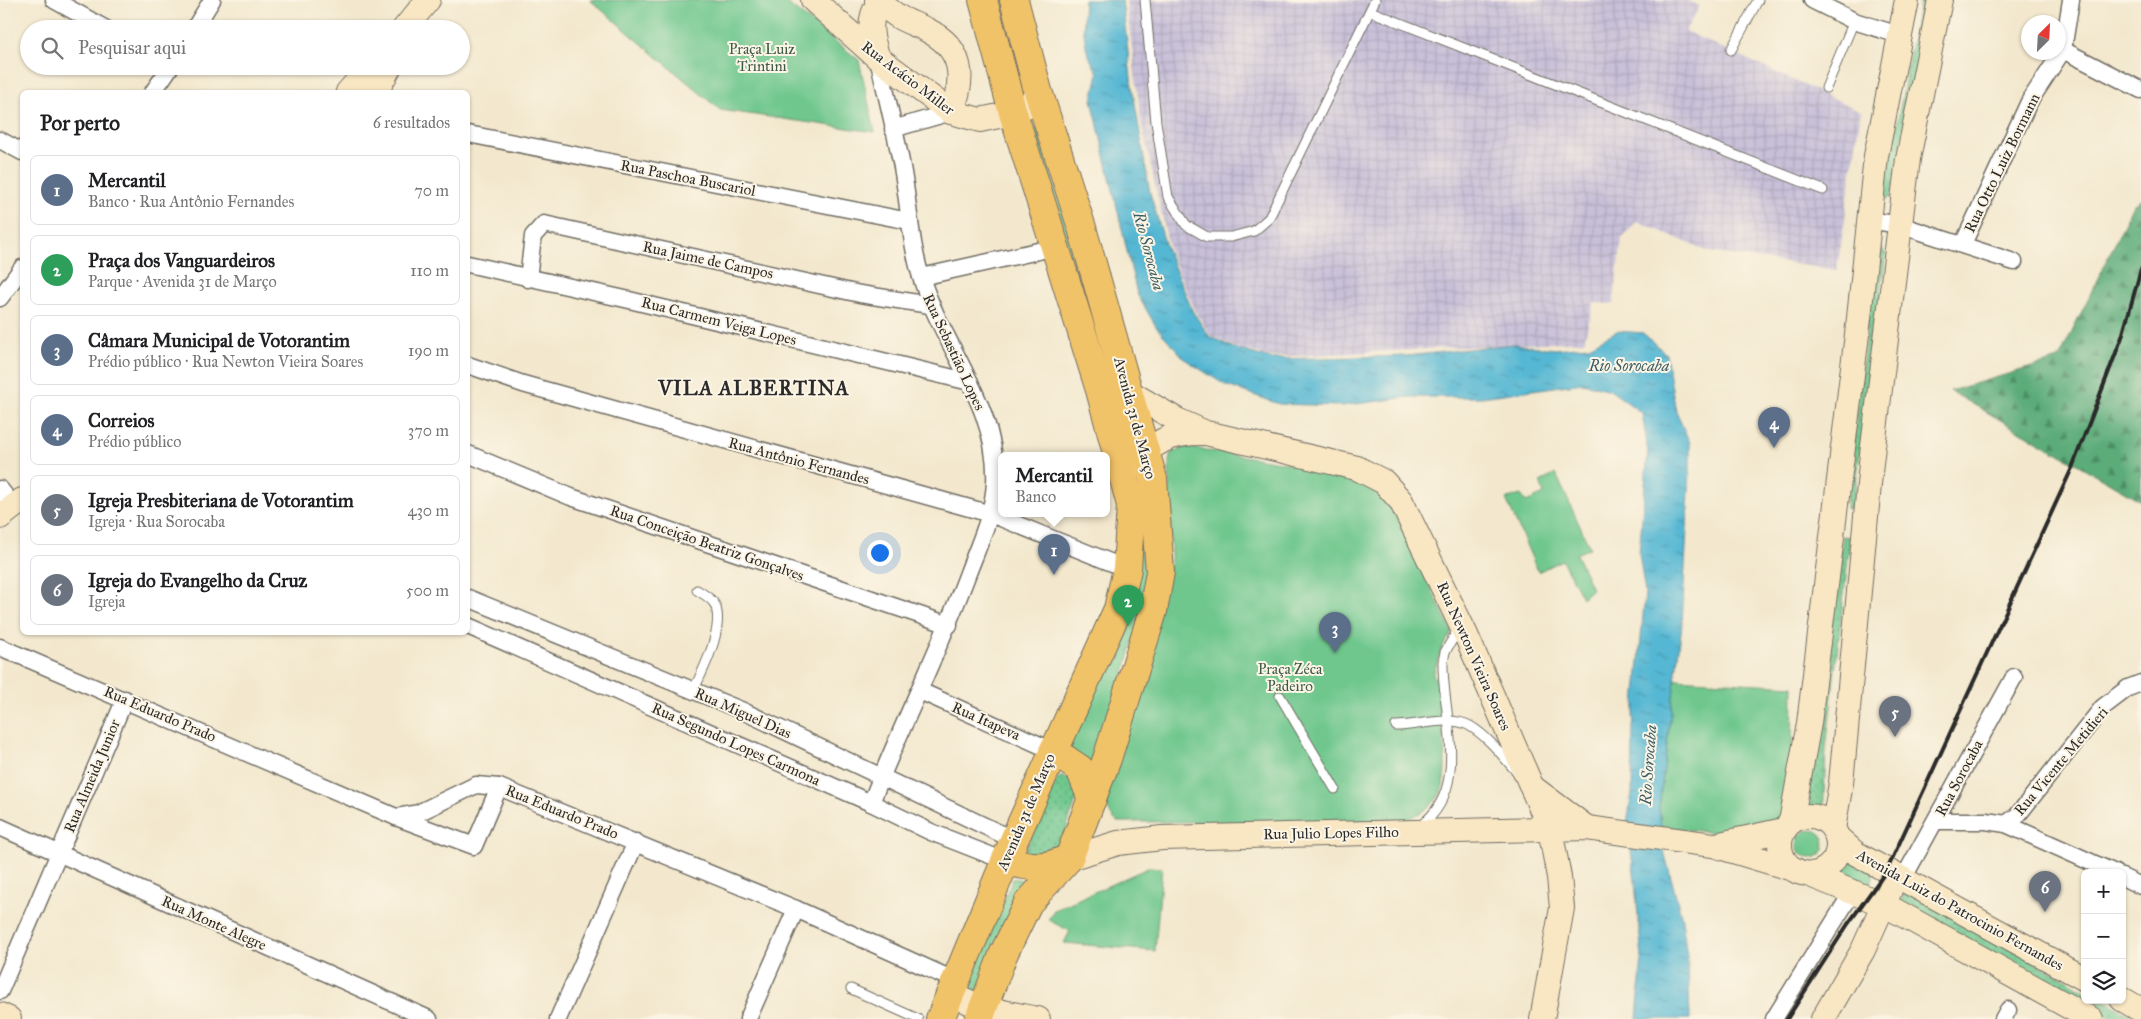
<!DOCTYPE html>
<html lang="pt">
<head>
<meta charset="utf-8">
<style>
	body { margin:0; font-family:"IM FELL Great Primer",serif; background:#f2f2f2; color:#202124 }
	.controls { position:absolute; right:15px; bottom:15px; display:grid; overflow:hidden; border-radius:8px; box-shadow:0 1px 4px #0004 }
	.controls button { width:45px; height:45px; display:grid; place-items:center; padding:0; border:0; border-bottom:1px solid #e0e0e0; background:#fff; color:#202124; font:25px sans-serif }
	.compass { position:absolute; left:2021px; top:15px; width:45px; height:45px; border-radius:50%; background:#fff; box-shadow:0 1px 4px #0004; rotate:24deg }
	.you { position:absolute; left:879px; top:552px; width:18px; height:18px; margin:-12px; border:4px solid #fff; border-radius:50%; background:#1a73e8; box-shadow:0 0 0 8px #1a73e833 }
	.badge { display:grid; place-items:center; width:32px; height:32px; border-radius:50%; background:#d1495b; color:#fff; font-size:16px; font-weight:700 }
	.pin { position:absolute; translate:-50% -41px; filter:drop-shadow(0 1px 2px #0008) }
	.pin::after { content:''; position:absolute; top:26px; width:18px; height:15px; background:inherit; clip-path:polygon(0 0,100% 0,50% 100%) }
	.popup { position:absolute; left:998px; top:452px; width:112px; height:65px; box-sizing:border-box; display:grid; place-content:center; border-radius:8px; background:#fff; filter:drop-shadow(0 1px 4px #0005); font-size:16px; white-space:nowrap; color:#757577 }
	.popup b { font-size:19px; color:#202124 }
	.popup::after { content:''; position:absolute; left:50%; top:100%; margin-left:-10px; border:10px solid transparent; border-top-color:#fff }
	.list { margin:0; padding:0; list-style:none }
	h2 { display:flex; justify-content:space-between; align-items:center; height:65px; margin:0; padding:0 20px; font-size:21px }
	h2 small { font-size:16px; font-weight:400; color:#757577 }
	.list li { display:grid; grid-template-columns:32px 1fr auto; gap:15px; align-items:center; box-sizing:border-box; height:70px; margin:0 10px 10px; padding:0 10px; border:1px solid #e0e0e0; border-radius:8px }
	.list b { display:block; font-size:19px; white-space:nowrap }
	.list p { margin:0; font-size:16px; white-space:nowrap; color:#757577 }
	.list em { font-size:16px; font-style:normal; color:#757577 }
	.icon { flex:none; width:28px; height:28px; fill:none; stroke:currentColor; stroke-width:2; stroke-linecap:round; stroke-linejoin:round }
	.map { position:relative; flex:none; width:2141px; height:1019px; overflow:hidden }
	.search { position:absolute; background:#fff; box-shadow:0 1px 4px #0004; left:20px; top:20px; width:450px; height:55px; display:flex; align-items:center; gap:12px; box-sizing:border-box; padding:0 18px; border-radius:28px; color:#757577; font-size:19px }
	.panel { position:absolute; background:#fff; box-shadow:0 1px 4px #0004; left:20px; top:90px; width:450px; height:545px; border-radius:8px }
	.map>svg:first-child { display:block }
	.industrial { fill:url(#industrial-grid) }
	.grass { fill:url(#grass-dots); stroke:#4d795c }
	.forest { fill:url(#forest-firs); stroke:#436c52 }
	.green { fill:#6fc78e; stroke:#4d795c }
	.water { fill:url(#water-ripples); stroke:#40717f }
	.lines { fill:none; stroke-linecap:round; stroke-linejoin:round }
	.lane-casing { stroke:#716d64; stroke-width:11 }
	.street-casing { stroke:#716d64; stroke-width:19 }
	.secondary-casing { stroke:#716d64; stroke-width:26 }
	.highway-casing { stroke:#716d64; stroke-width:30 }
	.lane { stroke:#fff; stroke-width:9 }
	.street { stroke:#fff; stroke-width:16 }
	.secondary { stroke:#f9e7c3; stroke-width:24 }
	.highway { stroke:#f1c369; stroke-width:28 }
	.rail { stroke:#2b2b2b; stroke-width:4 }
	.labels { text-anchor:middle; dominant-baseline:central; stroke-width:4; stroke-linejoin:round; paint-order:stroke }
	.park-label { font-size:15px; fill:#3f5a49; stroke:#fcf5e5 }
	.street-label { font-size:15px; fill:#2b2b2b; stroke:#fcf5e5 }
	.water-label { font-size:16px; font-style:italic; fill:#395c66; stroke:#fcf5e5 }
	.district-label { font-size:20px; font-weight:bold; letter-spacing:1px; fill:#2b2b2b; stroke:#fcf5e5 }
</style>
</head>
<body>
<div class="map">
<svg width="2141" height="1019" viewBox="0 0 2141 1019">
	<defs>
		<pattern id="industrial-grid" width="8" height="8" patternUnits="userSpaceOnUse" patternTransform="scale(1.25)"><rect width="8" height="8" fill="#c8c0d8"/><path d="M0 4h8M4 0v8" fill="none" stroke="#aca5ba"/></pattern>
		<pattern id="grass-dots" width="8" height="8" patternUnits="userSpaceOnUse" patternTransform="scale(1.25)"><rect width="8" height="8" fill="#6fc78e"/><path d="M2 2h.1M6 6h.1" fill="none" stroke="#5ba274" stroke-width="1.8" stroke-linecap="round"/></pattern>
		<pattern id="forest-firs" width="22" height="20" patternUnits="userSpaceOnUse" patternTransform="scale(1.25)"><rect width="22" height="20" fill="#5bac79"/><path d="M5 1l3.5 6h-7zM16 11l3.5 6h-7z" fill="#4b8c63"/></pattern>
		<pattern id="water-ripples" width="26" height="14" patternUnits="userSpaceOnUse" patternTransform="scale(1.25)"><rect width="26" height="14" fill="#54b7d3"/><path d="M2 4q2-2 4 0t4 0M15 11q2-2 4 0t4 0" fill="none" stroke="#4695ab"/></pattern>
	</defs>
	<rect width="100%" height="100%" fill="#fcf5e5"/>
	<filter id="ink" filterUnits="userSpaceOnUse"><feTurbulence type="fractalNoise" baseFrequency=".02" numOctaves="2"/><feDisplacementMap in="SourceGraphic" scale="10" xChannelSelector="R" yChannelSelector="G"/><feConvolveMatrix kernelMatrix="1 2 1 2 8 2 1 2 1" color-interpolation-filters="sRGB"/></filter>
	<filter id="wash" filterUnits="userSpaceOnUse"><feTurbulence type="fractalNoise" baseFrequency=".0096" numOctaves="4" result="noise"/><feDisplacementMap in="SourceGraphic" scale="20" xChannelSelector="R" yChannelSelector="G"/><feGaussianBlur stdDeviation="1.12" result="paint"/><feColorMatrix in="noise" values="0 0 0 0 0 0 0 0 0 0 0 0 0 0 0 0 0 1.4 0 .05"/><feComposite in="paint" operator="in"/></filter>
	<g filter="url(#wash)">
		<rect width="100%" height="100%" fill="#f3e8ce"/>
		<!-- industrial -->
		<path class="industrial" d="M1126,0H1687L1700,6L1685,31L1861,111L1837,270L1709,252L1637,221L1622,238L1613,304L1594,303L1584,341L1273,357L1237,348L1210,335L1195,311L1170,252L1141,121Z"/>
		<!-- grass -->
		<g class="grass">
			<path d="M1920,0H1929L1891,197L1887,199L1884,195Z"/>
			<path d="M1876,247H1881L1886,254L1853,507L1849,510L1846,508Z"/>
			<path d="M1843,536L1849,537L1850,541L1826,748L1823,818L1816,815H1802Z"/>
			<path d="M1061,777L1072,778L1078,795L1060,847L1053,854L1023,855L1057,779Z"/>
			<path d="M1906,890L2085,990V1000H2104L2137,1019H2113L1899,903Z"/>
		</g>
		<!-- forest -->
		<path class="forest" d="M2141,199V501L1950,391L2059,359L2134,203Z"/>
		<!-- green -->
		<g class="green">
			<path d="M590,0H783L859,60L875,132L720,110Z"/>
			<path d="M1038,128L1135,452L1121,455L1029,132Z"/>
			<path d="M1186,447L1305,466L1351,477L1365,483L1392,506L1452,632L1441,650L1433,675L1437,680C1439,707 1451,768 1441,792C1435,806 1418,814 1406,821L1117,822C1104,810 1107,798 1109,781L1171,559L1169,461L1171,453Z"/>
			<path d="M1556,474L1590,548L1576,554L1592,589L1582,598L1562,560L1538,572L1506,499L1521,495L1526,502L1544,494L1540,482Z"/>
			<path d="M1146,478L1151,583L1094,773L1064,749Z"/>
			<path d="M1675,679L1793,686L1792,749L1783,818L1718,833L1661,827L1659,808Z"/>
			<circle cx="1811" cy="844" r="14"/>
			<path d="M1844,856L1874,872L1872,882L1866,887L1835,874L1842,864Z"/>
			<path d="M1150,867L1162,868L1155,951L1064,943L1070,931L1048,920L1054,910Z"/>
			<path d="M1013,878L1037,883L974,998L964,993Z"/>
		</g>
		<!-- water -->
		<path class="water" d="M1084,0H1122L1132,86L1150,193L1167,250L1193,312L1209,336L1236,349L1272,359L1407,356L1513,344L1555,349L1589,346L1617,331L1643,333L1666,354L1676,412L1690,443V471L1682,624L1659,808L1664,851L1682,919L1688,964L1690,1019H1637L1642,958L1634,872L1627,823L1632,793L1633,727L1645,593L1639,553L1648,451L1642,413L1610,390L1583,383L1482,397H1409L1341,406L1279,404L1225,385L1186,360L1157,328L1137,294L1092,100L1098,73C1083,50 1082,27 1084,0Z"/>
	</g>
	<g filter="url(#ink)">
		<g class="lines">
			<!-- lane casing -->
			<g class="lane-casing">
				<g id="lane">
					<path d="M1145,0L1156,122L1168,197L1186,225L1207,237H1231L1254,231L1269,218L1375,0"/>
					<path d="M1370,11L1823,190"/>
					<path d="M1731,50L1758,0"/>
					<path d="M1826,88L1854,21"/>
					<path d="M693,691C703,671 725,627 715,605C712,598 703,594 697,590"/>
					<path d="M1280,696L1335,789"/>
					<path d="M1396,726C1417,726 1450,715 1470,726C1487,736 1502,755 1515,770"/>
					<path d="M1420,826C1472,788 1442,716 1443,662L1445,652L1459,628"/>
					<path d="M851,989L918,1019"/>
				</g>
			</g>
			<!-- street casing -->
			<g class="street-casing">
				<g id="street">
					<path d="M54,0L106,29"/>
					<path d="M1812,0L1854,21L1899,35"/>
					<path d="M194,29L212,0"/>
					<path d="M2063,50L2141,90"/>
					<path d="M153,92L171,66"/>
					<path d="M893,129L951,112"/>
					<path d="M468,134L909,221"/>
					<path d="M0,140L22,152"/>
					<path d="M1869,220L1900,225L2014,262"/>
					<path d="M1963,244L2029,102L2063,50L2071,0"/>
					<path d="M468,264L625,299L970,382"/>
					<path d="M921,277L1056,247"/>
					<path d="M528,279L533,236L544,224L860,294L930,305"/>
					<path d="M0,298L22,268"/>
					<path d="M468,365L523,384L991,514L1127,569"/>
					<path d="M468,454L571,497L949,625"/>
					<path d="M0,489L14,507"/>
					<path d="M468,598L743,711L1014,840"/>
					<path d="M468,626L871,803L931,832L1005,861"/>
					<path d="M0,647L396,817L418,813L476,785L499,787L796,909L956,981"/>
					<path d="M920,691L1053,751"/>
					<path d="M871,803C901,726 939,651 968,573C979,544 993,515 995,483C999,408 944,348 922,280C910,243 909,204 902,167C895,130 886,94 878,58"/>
					<path d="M396,817L474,846L499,787"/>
					<path d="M1936,821H1986L2006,824L2115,873"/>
					<path d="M2006,824L2017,816L2103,707L2128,688L2141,683"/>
					<path d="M0,827L429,1019"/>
					<path d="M2122,877L2141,886"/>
					<path d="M1903,879L2014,677"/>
					<path d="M0,991L125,699"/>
					<path d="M558,1019L636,842"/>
					<path d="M748,1019L796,909"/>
					<path d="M1774,1019L1853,891"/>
					<path d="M2003,1019L2008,1010"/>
				</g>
			</g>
			<!-- secondary casing -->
			<g class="secondary-casing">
				<g id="secondary">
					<path d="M813,0L878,58L951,112L980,120L1013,113L1030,104L1038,91"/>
					<path d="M877,0C884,6 891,12 899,17C907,22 918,25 927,30C963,48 966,78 951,112"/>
					<path d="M404,29L428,0"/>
					<path d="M878,58C871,37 866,19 881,0"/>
					<path d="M348,92L371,66"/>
					<path d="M376,92L390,66"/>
					<path d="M1129,392L1177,420L1206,433L1357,468L1384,482L1401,501L1466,635L1550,829L1559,877L1562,908L1542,1019"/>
					<path d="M1135,466C1152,441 1172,433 1202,433"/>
					<path d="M0,517L22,500"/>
					<path d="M1532,787L1587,828"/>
					<circle cx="1809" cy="845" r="29"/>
					<path d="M1791,822L1809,723L1859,318L1876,156L1907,0"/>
					<path d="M1833,829L1841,783L1871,463L1908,159L1940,0"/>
					<path d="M1837,837L1855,853L2085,979"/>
					<path d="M1720,844L1784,830"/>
					<path d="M1069,858L1118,843L1162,838L1587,828L1713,845L1796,870"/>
					<path d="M1805,873L1885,905L2091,1019"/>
					<path d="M951,994L983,1008L1038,1019"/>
					<path d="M2122,999L2141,1010"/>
					<path d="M0,1015L9,1019"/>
					<path d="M1823,1019L1863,950L1890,890"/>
				</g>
			</g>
			<!-- highway casing -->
			<g class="highway-casing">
				<g id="highway">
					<path d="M1053,751L1080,769L1092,799"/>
					<path d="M1005,861C1032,867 1044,870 1069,858"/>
					<path d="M940,1019L1014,840L1118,609L1127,569L1131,505L1100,390L1013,113L983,0"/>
					<path d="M979,1019L1003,955L1028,903L1069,858L1107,759L1153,611L1160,572L1153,479L1082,228L1038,91L1014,0"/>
				</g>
			</g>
			<!-- lane -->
			<use href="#lane" class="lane"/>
			<!-- street -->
			<use href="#street" class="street"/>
			<!-- secondary -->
			<use href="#secondary" class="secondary"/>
			<!-- highway -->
			<use href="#highway" class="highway"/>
			<!-- rail -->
			<path class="rail" d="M1787,1019L1848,924L1887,870L2072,468L2122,337L2141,269"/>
		</g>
	</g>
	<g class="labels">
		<!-- park labels -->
		<g class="park-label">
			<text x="762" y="49">Praça Luiz<tspan x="762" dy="17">Trintini</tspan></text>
			<text x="1290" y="669">Praça Zéca<tspan x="1290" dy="17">Padeiro</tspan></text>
		</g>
		<!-- street labels -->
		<g class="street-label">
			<text transform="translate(908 78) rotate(37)">Rua Acácio Miller</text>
			<text transform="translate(2002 163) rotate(-64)">Rua Otto Luiz Bormann</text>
			<text transform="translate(688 178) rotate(11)">Rua Paschoa Buscariol</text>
			<text transform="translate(708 260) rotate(12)">Rua Jaime de Campos</text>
			<text transform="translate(719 321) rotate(14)">Rua Carmem Veiga Lopes</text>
			<text transform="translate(954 352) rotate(65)">Rua Sebastião Lopes</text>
			<text transform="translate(1135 418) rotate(75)">Avenida 31 de Março</text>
			<text transform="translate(799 461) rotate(15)">Rua Antônio Fernandes</text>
			<text transform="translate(707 543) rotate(19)">Rua Conceição Beatriz Gonçalves</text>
			<text transform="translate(1474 656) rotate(66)">Rua Newton Vieira Soares</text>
			<text transform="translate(743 713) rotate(24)">Rua Miguel Dias</text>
			<text transform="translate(160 714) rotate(23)">Rua Eduardo Prado</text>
			<text transform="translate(986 721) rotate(24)">Rua Itapeva</text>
			<text transform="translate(736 744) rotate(24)">Rua Segundo Lopes Carmona</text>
			<text transform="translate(2061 761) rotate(-50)">Rua Vicente Metidieri</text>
			<text transform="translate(92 776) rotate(-67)">Rua Almeida Junior</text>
			<text transform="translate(1959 778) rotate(-62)">Rua Sorocaba</text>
			<text transform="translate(562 812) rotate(22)">Rua Eduardo Prado</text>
			<text transform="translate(1026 812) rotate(-67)">Avenida 31 de Março</text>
			<text transform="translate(1331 833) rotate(-1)">Rua Julio Lopes Filho</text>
			<text transform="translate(1960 910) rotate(29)">Avenida Luiz do Patrocinio Fernandes</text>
			<text transform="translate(214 923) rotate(24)">Rua Monte Alegre</text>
		</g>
		<!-- water labels -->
		<g class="water-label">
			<text transform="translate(1149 251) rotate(75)">Rio Sorocaba</text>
			<text x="1629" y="365">Rio Sorocaba</text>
			<text transform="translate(1648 765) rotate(-86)">Rio Sorocaba</text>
		</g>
		<!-- district labels -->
		<g class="district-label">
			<text x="754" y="388">VILA ALBERTINA</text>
		</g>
	</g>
</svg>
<div class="controls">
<button>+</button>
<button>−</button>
<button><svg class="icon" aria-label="layers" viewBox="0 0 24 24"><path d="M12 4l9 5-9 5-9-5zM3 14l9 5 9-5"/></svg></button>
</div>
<svg class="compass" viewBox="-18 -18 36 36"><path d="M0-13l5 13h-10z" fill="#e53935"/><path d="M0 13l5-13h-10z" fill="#757577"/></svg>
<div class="you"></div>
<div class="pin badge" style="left:1054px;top:575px;background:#5c6f8a">1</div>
<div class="popup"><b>Mercantil</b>Banco</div>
<div class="pin badge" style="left:1128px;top:626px;background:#2e9e5b">2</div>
<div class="pin badge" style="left:1335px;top:653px;background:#5c6f8a">3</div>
<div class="pin badge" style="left:1774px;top:448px;background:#5c6f8a">4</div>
<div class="pin badge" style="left:1895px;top:737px;background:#6b7280">5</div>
<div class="pin badge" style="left:2045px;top:912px;background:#6b7280">6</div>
<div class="search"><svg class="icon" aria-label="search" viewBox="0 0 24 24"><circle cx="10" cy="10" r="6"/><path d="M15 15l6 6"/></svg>Pesquisar aqui</div>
<section class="panel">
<h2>Por perto<small>6 resultados</small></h2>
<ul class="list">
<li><span class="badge" style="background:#5c6f8a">1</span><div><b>Mercantil</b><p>Banco · Rua Antônio Fernandes</p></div><em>70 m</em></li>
<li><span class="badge" style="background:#2e9e5b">2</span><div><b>Praça dos Vanguardeiros</b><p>Parque · Avenida 31 de Março</p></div><em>110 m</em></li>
<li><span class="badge" style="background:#5c6f8a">3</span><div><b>Câmara Municipal de Votorantim</b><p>Prédio público · Rua Newton Vieira Soares</p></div><em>190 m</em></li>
<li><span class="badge" style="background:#5c6f8a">4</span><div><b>Correios</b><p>Prédio público</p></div><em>370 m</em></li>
<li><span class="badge" style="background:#6b7280">5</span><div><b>Igreja Presbiteriana de Votorantim</b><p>Igreja · Rua Sorocaba</p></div><em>430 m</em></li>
<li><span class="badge" style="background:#6b7280">6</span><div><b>Igreja do Evangelho da Cruz</b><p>Igreja</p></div><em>500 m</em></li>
</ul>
</section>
</div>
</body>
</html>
